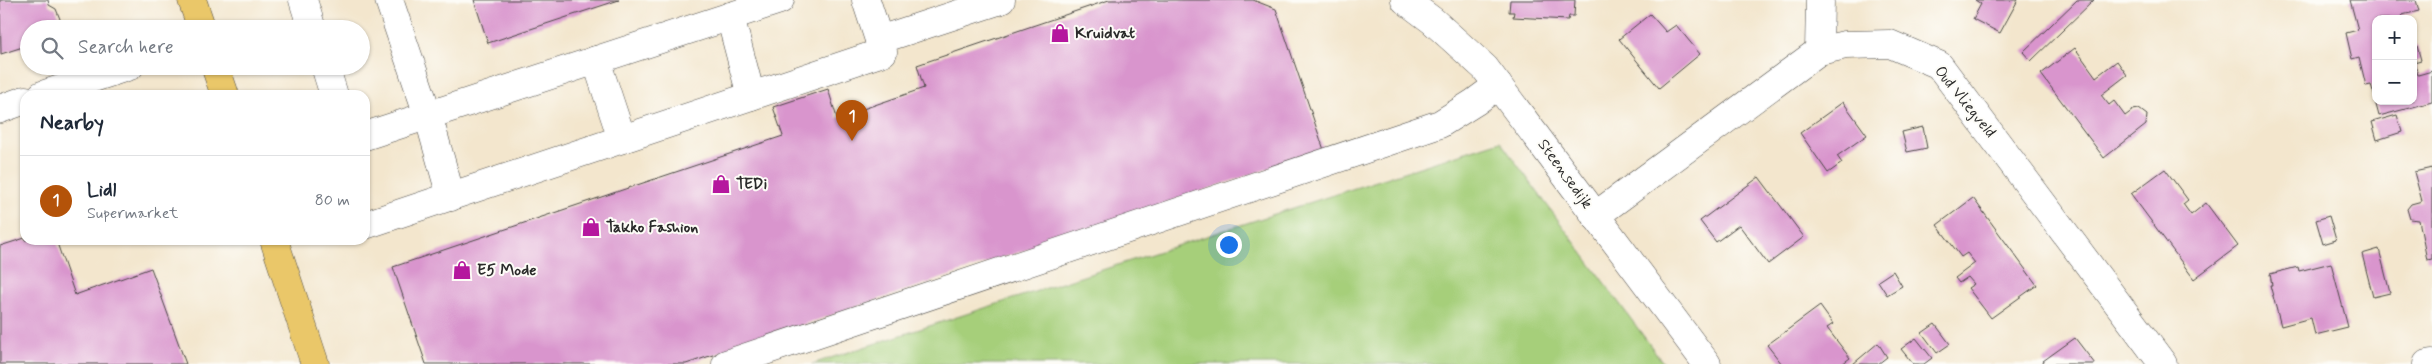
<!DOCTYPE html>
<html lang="en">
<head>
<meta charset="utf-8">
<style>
	body { margin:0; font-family:Mynerve,sans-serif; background:#f2f2f3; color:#1f2937 }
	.controls { position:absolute; right:15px; top:15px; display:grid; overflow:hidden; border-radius:10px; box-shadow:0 1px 4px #0004 }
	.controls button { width:45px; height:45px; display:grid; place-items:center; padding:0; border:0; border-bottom:1px solid #e0e1e3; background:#fff; color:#1f2937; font:25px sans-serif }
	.you { position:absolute; left:1228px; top:244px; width:18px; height:18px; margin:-12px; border:4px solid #fff; border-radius:50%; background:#1a73e8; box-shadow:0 0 0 8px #1a73e833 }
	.badge { display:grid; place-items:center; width:32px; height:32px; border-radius:50%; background:#b45309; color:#fff; font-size:16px; font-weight:700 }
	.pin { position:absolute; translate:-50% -41px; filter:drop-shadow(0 1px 2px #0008) }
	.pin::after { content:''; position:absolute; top:26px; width:18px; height:15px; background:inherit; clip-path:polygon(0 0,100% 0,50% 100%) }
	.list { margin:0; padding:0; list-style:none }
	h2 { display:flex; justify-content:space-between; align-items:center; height:65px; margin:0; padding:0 20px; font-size:21px }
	h2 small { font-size:16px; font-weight:400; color:#747a83 }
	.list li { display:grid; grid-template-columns:32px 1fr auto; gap:15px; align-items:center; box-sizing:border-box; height:90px; padding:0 20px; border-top:1px solid #e0e1e3 }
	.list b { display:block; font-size:19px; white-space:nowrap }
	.list p { margin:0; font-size:16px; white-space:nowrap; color:#747a83 }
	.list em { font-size:16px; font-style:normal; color:#747a83 }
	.icon { flex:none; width:28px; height:28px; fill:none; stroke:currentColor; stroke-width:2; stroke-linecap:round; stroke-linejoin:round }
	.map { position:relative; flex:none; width:2432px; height:364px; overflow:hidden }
	.search { position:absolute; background:#fff; box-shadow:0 1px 4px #0004; left:20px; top:20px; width:350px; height:55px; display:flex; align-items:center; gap:12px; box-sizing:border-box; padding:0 18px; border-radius:28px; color:#747a83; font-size:19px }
	.panel { position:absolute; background:#fff; box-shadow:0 1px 4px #0004; left:20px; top:90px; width:350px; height:155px; border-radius:15px }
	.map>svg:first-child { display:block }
	.green { fill:#a6cf7a; stroke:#687d52 }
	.building { fill:#d995cd }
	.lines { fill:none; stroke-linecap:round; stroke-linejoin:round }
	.minor-casing { stroke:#494743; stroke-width:29 }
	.major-casing { stroke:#494743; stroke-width:29 }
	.minor { stroke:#fff; stroke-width:28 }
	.major { stroke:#eac769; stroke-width:28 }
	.labels { text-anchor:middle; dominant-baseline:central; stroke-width:4; stroke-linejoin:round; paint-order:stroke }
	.poi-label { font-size:16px; font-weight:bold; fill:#2b2b2b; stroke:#fdfcf7; text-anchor:start }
	.street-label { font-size:16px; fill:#2b2b2b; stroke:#fdfcf7 }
</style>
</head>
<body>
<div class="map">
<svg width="2432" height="364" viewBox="0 0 2432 364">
	<rect width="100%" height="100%" fill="#fdfcf7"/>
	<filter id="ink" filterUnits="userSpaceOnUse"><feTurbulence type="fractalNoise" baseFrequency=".02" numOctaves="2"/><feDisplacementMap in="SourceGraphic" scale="10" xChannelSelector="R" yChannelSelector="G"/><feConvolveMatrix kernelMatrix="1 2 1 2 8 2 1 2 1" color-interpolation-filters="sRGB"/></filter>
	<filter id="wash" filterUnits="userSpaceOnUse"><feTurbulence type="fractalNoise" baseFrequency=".0096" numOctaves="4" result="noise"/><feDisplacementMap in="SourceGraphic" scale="20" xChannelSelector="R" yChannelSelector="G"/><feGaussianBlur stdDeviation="1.12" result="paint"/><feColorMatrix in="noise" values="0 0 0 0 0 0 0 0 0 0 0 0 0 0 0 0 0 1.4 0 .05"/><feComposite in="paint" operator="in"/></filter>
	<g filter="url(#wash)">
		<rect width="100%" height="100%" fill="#f3e6cd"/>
		<!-- green -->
		<path class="green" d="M1500,141L1664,364H812Z"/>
		<g id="blocks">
			<!-- building -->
			<g class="building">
				<path d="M0,0H48L49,5L56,9L60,19L57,24L59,29H29V45L1,54Z"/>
				<path d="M474,0H619L488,43Z"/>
				<path d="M1109,0H1253L1276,9L1324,150L686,364H426L393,267L783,136L773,107L828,89L837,118L924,88L917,65Z"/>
				<path d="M1510,0H1575L1574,16H1569L1568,20L1513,17L1514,12H1509Z"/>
				<path d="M1975,0H2018L2000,33L1973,19L1981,4Z"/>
				<path d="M2077,0H2094L2031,61L2023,52Z"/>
				<path d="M2350,0H2416L2419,11L2402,15L2403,19H2376V100L2371,85L2366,86L2359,57L2352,59L2346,33L2358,30Z"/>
				<path d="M1650,14L1666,32L1676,25L1700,54L1659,88L1619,39Z"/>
				<path d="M2417,46L2421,60L2414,62L2418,75L2432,71V102L2379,116L2375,101H2413V47Z"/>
				<path d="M2075,48L2096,77L2117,61L2127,75L2101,95L2109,105L2114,101L2125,116L2133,110L2139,109L2147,115L2146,125L2104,158L2041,74Z"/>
				<path d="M1843,102L1867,135L1837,156L1842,163L1828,173L1800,133Z"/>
				<path d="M2397,115L2402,132L2377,140L2372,122Z"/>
				<path d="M1923,127L1927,148L1907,152L1902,132Z"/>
				<path d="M2432,168V259L2427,260L2419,220L2410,219L2407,209L2411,204L2422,201L2414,172Z"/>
				<path d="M2165,169L2188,200L2183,204L2191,215L2206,203L2238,246L2194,279L2131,194Z"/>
				<path d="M1759,177L1804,237L1768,264L1739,225L1716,242L1700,221Z"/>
				<path d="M1973,198L2037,285L1991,318L1968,288L1974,284L1968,277L1959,283L1955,278L1975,263L1967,253L1961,257L1937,225Z"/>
				<path d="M2329,216L2336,240L2323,244L2316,220Z"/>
				<path d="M25,238V240H56L75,295L151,268L186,364H0V246Z"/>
				<path d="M2379,249L2390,293L2373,297L2362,254Z"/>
				<path d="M2331,263L2348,327L2315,335L2311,318L2281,326L2270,285H2272L2270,274L2298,267L2299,271Z"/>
				<path d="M1893,271L1902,286L1887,295L1878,281Z"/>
				<path d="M1820,306L1833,324L1827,328L1850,358L1842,364H1782L1767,345Z"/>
				<path d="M1935,324L1950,344L1937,353L1922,333Z"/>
				<path d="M1916,338L1932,358L1924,364H1913L1901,349Z"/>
				<path d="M2075,338L2095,364H2044L2043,361Z"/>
				<path d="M1878,343L1887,357L1878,364H1853Z"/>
			</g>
		</g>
	</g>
	<g filter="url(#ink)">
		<use href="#blocks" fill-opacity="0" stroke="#494743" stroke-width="1"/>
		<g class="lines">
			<!-- minor casing -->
			<g class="minor-casing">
				<g id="minor">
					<path d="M303,0L312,29"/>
					<path d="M389,0L428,115L451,197"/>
					<path d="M866,0L879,40"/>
					<path d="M1405,0L1433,21L1485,68L1707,364"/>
					<path d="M730,16L751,96"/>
					<path d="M1819,51L1820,0"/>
					<path d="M596,60L622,139"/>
					<path d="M325,66L334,95"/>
					<path d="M42,95L130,66"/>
					<path d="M0,109L25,100"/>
					<path d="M365,136L780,0"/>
					<path d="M1595,216L1819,51L1845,45L1890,44L1939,65L2163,364"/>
					<path d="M365,225L883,52L879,40L1001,0"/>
					<path d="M726,364L1440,124L1475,102L1498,85"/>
					<path d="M2427,364L2432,363"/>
				</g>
			</g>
			<!-- major casing -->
			<g class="major-casing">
				<g id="major">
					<path d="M192,0L202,29"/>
					<path d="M215,66L225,95"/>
					<path d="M274,240L315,364"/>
				</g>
			</g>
			<!-- minor -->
			<use href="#minor" class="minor"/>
			<!-- major -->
			<use href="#major" class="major"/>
		</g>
	</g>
	<!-- icons -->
	<defs>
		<g id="shop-bare" transform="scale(1.5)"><path d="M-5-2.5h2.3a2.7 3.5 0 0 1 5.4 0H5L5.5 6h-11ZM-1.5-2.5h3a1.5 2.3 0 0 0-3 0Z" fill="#b5179e" stroke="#fdfcf7" stroke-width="2.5" paint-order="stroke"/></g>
	</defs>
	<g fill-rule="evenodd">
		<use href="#shop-bare" x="1060" y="33"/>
		<use href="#shop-bare" x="721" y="184"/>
		<use href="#shop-bare" x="591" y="227"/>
		<use href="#shop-bare" x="462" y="270"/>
	</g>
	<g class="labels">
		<!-- poi labels -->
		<g class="poi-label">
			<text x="1075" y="33">Kruidvat</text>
			<text x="736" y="184">TEDi</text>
			<text x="606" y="227">Takko Fashion</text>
			<text x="477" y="270">E5 Mode</text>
		</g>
		<!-- street labels -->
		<g class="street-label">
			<text transform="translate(1965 102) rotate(51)">Oud Vliegveld</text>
			<text transform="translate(1565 174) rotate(54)">Steensedijk</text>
		</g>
	</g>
</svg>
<div class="controls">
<button>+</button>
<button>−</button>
</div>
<div class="you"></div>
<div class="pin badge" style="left:852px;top:141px">1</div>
<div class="search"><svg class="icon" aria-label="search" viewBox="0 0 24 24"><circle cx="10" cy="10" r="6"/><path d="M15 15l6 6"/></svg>Search here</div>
<section class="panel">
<h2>Nearby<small></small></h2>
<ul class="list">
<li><span class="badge">1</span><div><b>Lidl</b><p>Supermarket</p></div><em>80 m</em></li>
</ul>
</section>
</div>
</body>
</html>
